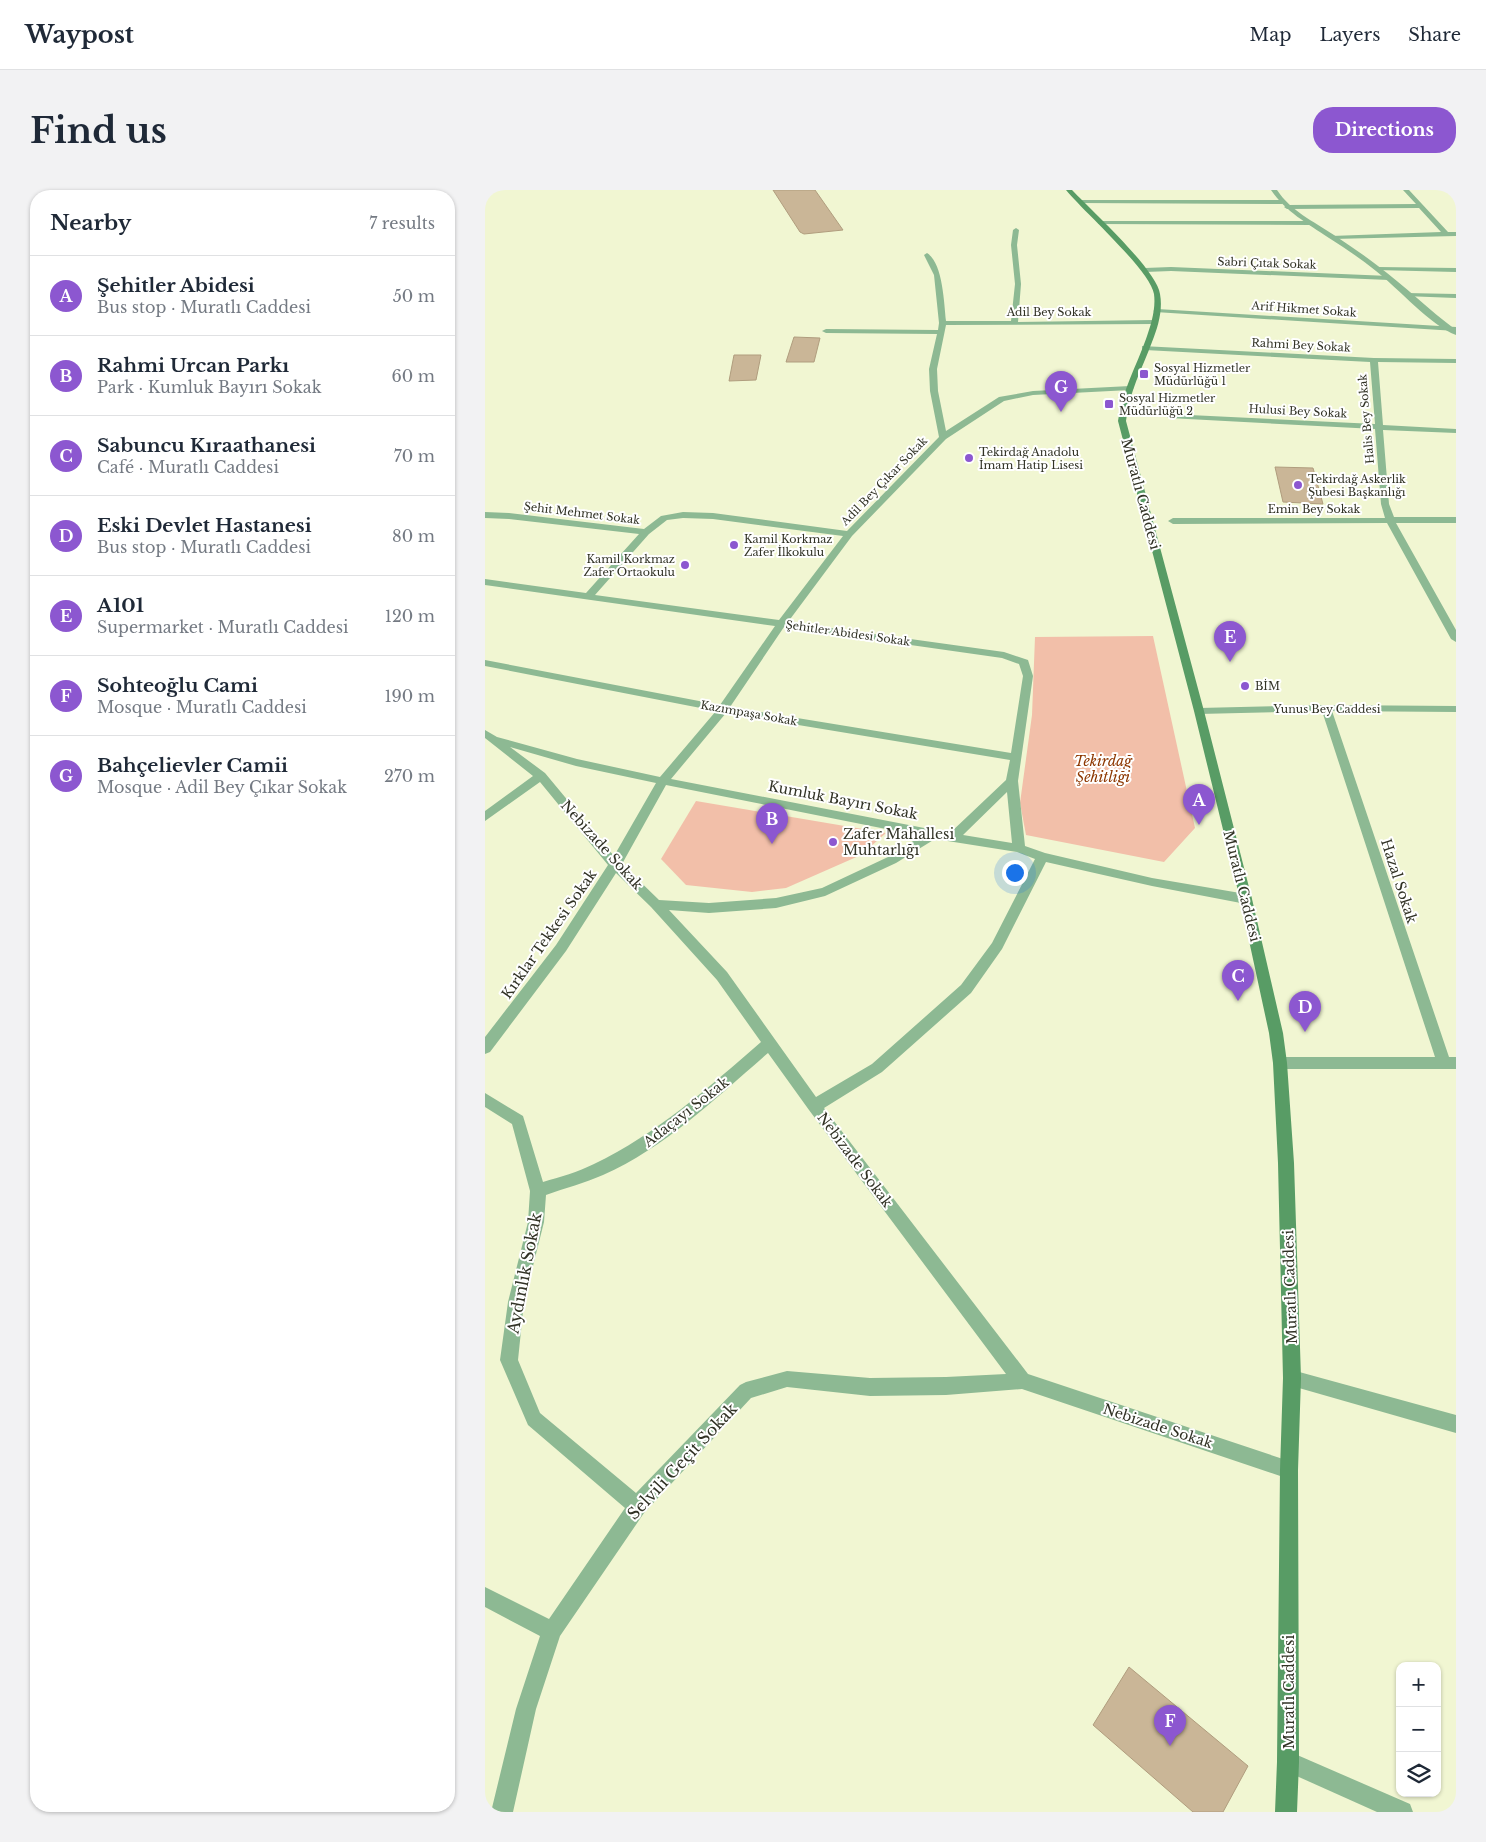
<!DOCTYPE html>
<html lang="en">
<head>
<meta charset="utf-8">
<style>
	body { margin:0; font-family:"Libre Baskerville",serif; background:#f2f2f3; color:#1f2937 }
	.controls { position:absolute; right:15px; bottom:15px; display:grid; overflow:hidden; border-radius:10px; box-shadow:0 1px 4px #0004 }
	.controls button { width:45px; height:45px; display:grid; place-items:center; padding:0; border:0; border-bottom:1px solid #e0e1e3; background:#fff; color:#1f2937; font:25px sans-serif }
	.you { position:absolute; left:529px; top:682px; width:18px; height:18px; margin:-12px; border:4px solid #fff; border-radius:50%; background:#1a73e8; box-shadow:0 0 0 8px #1a73e833 }
	.badge { display:grid; place-items:center; width:32px; height:32px; border-radius:50%; background:#8c57d0; color:#fff; font-size:16px; font-weight:700 }
	.pin { position:absolute; translate:-50% -41px; filter:drop-shadow(0 1px 2px #0008) }
	.pin::after { content:''; position:absolute; top:26px; width:18px; height:15px; background:inherit; clip-path:polygon(0 0,100% 0,50% 100%) }
	.list { margin:0; padding:0; list-style:none }
	h2 { display:flex; justify-content:space-between; align-items:center; height:65px; margin:0; padding:0 20px; font-size:21px }
	h2 small { font-size:16px; font-weight:400; color:#747a83 }
	.list li { display:grid; grid-template-columns:32px 1fr auto; gap:15px; align-items:center; box-sizing:border-box; height:80px; padding:0 20px; border-top:1px solid #e0e1e3 }
	.list b { display:block; font-size:19px; white-space:nowrap }
	.list p { margin:0; font-size:16px; white-space:nowrap; color:#747a83 }
	.list em { font-size:16px; font-style:normal; color:#747a83 }
	.icon { flex:none; width:28px; height:28px; fill:none; stroke:currentColor; stroke-width:2; stroke-linecap:round; stroke-linejoin:round }
	.map { position:relative; flex:none; width:971px; height:1622px; overflow:hidden; border-radius:20px }
	header { display:flex; align-items:center; gap:30px; box-sizing:border-box; height:70px; padding:0 25px; background:#fff; border-bottom:1px solid #e0e1e3 }
	header strong { font-size:24px }
	nav { display:flex; gap:28px; margin-inline-start:auto; font-size:18px }
	.intro { display:flex; align-items:center; justify-content:space-between; box-sizing:border-box; height:120px; padding:0 30px }
	h1 { margin:0; font-size:35px }
	.button { padding:12px 22px; border-radius:20px; background:#8c57d0; color:#fff; font-size:18px; font-weight:700 }
	main { display:flex; gap:30px; padding:0 30px }
	aside { flex:1; background:#fff; border-radius:20px; box-shadow:0 1px 4px #0004 }
	.map>svg:first-child { display:block }
	.green { fill:#f2bfa9 }
	.building { fill:#cab697; stroke:#b09d7e }
	.lines { fill:none; stroke-linecap:round; stroke-linejoin:round }
	.minor { fill:#8db993; fill-rule:evenodd }
	.tertiary { fill:#8db993; fill-rule:evenodd }
	.secondary { fill:#589c65; fill-rule:evenodd }
	.poi-dot { fill:#8c57d0; stroke:#fff; stroke-width:2 }
	.labels { text-anchor:middle; dominant-baseline:central; stroke-width:4; stroke-linejoin:round; paint-order:stroke }
	.far-street-label { font-size:11px; fill:#313225; stroke:#fff }
	.far-poi-label { font-size:11px; fill:#313225; stroke:#fff; text-anchor:start }
	.street-label { font-size:14px; fill:#313225; stroke:#fff }
	.park-label { font-size:14px; font-style:italic; fill:#8d3701; stroke:#fff }
	.poi-label { font-size:14px; fill:#313225; stroke:#fff; text-anchor:start }
	.near-street-label { font-size:16px; fill:#313225; stroke:#fff }
</style>
</head>
<body>
<header>
<strong>Waypost</strong>
<nav><a>Map</a><a>Layers</a><a>Share</a></nav>
</header>
<div class="intro"><h1>Find us</h1><a class="button">Directions</a></div>
<main>
<aside>
<h2>Nearby<small>7 results</small></h2>
<ul class="list">
<li><span class="badge">A</span><div><b>Şehitler Abidesi</b><p>Bus stop · Muratlı Caddesi</p></div><em>50 m</em></li>
<li><span class="badge">B</span><div><b>Rahmi Urcan Parkı</b><p>Park · Kumluk Bayırı Sokak</p></div><em>60 m</em></li>
<li><span class="badge">C</span><div><b>Sabuncu Kıraathanesi</b><p>Café · Muratlı Caddesi</p></div><em>70 m</em></li>
<li><span class="badge">D</span><div><b>Eski Devlet Hastanesi</b><p>Bus stop · Muratlı Caddesi</p></div><em>80 m</em></li>
<li><span class="badge">E</span><div><b>A101</b><p>Supermarket · Muratlı Caddesi</p></div><em>120 m</em></li>
<li><span class="badge">F</span><div><b>Sohteoğlu Cami</b><p>Mosque · Muratlı Caddesi</p></div><em>190 m</em></li>
<li><span class="badge">G</span><div><b>Bahçelievler Camii</b><p>Mosque · Adil Bey Çıkar Sokak</p></div><em>270 m</em></li>
</ul>
</aside>
<div class="map">
<svg width="971" height="1622" viewBox="0 0 971 1622">
	<rect width="100%" height="100%" fill="#f1f6d2"/>
	<!-- green -->
	<g class="green">
		<path d="M668,446L710,638L679,672L541,645L535,613L547,525L550,447Z"/>
		<path d="M211,611L401,643L376,665L301,698L267,702L201,695L176,669Z"/>
	</g>
	<!-- building -->
	<g class="building">
		<path d="M288,0H330L358,40L319,44L315,42Z"/>
		<path d="M309,147L335,148L329,172H301Z"/>
		<path d="M249,165H276L271,190L244,191Z"/>
		<path d="M790,277L828,278L838,314L798,312Z"/>
		<path d="M644,1477L763,1576L738,1622H708L608,1535Z"/>
	</g>
	<g class="lines">
		<!-- minor -->
		<g class="minor">
			<path d="M918,0H924L963,42H971V46L848,49L846,48V46L956,42L934,18L802,19L799,17L802,15L931,14Z"/>
			<path d="M595,10H797L800,12L797,14L593,13Z"/>
			<path d="M615,31H824L827,33L824,35L613,34Z"/>
			<path d="M531,38L534,40L532,55L536,94L533,132L669,130L673,132L669,134L461,135L452,179L453,201L461,241L514,207L548,201L645,196L649,198L645,200L548,205L519,211L461,249L367,346L303,432L519,462L543,470L548,486L533,591L540,656L560,663L667,688L761,704L766,706L767,709L766,712L761,714L667,696L561,672L517,759L486,803L397,882L339,918L543,1184L804,1271L810,1274L813,1280L810,1286L804,1289L537,1199L461,1205L385,1206L302,1197L266,1208L159,1323L75,1446L51,1519L28,1622H6L31,1519L55,1446L0,1417V1397L64,1429L140,1318L43,1235L15,1170L23,1112L43,1032L45,1001L27,934L0,917V903L38,926L58,992C75,987 93,982 109,974C172,944 224,897 276,852L232,790L166,717L131,683L81,761L5,862L0,864V847L71,755L123,675L55,592L0,631V621L48,586L0,548V540L12,547L92,569L175,587L231,521L0,476V470L235,515L290,436L0,395V389L101,403L154,344L24,329L0,328V322L24,323L159,339L176,326L198,322L228,323L362,341L454,247L445,201L444,179L452,144L341,143L337,141L341,139L453,140L454,133L449,85L439,65L442,63C458,73 459,113 461,131H526L530,94L526,55L528,40ZM198,328L228,329L358,346L294,430L110,405L164,344L182,330ZM299,437L517,468L534,474L538,486L526,563L245,517ZM241,523L525,570L521,590L465,643L186,589ZM25,557L91,576L171,593L129,666L60,583ZM181,595L436,646L403,667L337,698L291,708L224,713L174,710L137,674ZM522,602L527,653L478,645ZM450,649L532,662L550,669L507,753L476,795L387,874L331,907L242,782L184,720L224,723L291,718L340,706L411,673ZM283,863L324,920L521,1184L461,1187L385,1188L302,1181L261,1192L255,1195L151,1303L55,1223L33,1170L39,1112L59,1032L61,1005C80,998 100,993 118,985C181,957 232,907 283,863Z"/>
			<path d="M686,77L904,86L907,88L904,90L686,81L660,82L657,80L660,78Z"/>
			<path d="M893,77L971,78V82L891,80V78Z"/>
			<path d="M921,103L971,104V108L919,106V104Z"/>
			<path d="M672,119L971,137V141L670,122L668,121Z"/>
			<path d="M657,156L889,168L971,169V173L893,172L898,235L971,239V243L898,240L904,314L909,327H971V333H911L971,440V452L966,449L902,333L688,334L683,331L688,328H900L896,314L890,239L684,228L680,226L684,224L890,234L885,172L660,160H657Z"/>
			<path d="M841,515L846,518L964,867H971V879H795L790,877L788,873L790,869L795,867H950L836,518Z"/>
			<path d="M807,1180L971,1225V1243L807,1196L801,1194L798,1188L801,1182Z"/>
			<path d="M803,1561L925,1614L928,1622H892L796,1579L792,1572L796,1565Z"/>
		</g>
		<!-- tertiary -->
		<g class="tertiary">
			<path d="M786,0H792C806,21 828,31 849,45C864,55 879,65 893,76C920,96 944,120 971,140V145C946,136 913,98 891,81C876,69 860,58 844,48C822,33 801,22 786,0Z"/>
			<path d="M841,515L971,516V522L841,521L714,524L709,521L714,518Z"/>
		</g>
		<!-- secondary -->
		<path class="secondary" d="M581,0H587C606,20 672,80 675,104C678,120 673,137 667,152C657,179 644,202 641,231L719,521L767,709L798,843L802,873L809,973L816,1188L813,1280L814,1572L812,1622H790L792,1572L795,1280L798,1188L793,973L788,873L784,843L755,709L709,521L633,231C637,201 651,177 661,149C666,135 671,119 669,104C665,80 599,22 581,0Z"/>
	</g>
	<!-- markers -->
	<g class="poi-dot">
		<rect x="654" y="179" width="10" height="10" rx="2.5"/>
		<rect x="619" y="209" width="10" height="10" rx="2.5"/>
		<circle cx="484" cy="268" r="5"/>
		<circle cx="813" cy="295" r="5"/>
		<circle cx="249" cy="355" r="5"/>
		<circle cx="200" cy="375" r="5"/>
		<circle cx="760" cy="496" r="5"/>
		<circle cx="348" cy="652" r="5"/>
	</g>
	<g class="labels">
		<!-- far-street labels -->
		<g class="far-street-label">
			<text transform="translate(782 73) rotate(2)">Sabri Çıtak Sokak</text>
			<text transform="translate(819 119) rotate(4)">Arif Hikmet Sokak</text>
			<text x="564" y="122">Adil Bey Sokak</text>
			<text transform="translate(816 155) rotate(3)">Rahmi Bey Sokak</text>
			<text transform="translate(813 221) rotate(3)">Hulusi Bey Sokak</text>
			<text transform="translate(881 229) rotate(-95)">Halis Bey Sokak</text>
			<text transform="translate(399 291) rotate(-46)">Adil Bey Çıkar Sokak</text>
			<text x="829" y="319">Emin Bey Sokak</text>
			<text transform="translate(97 323) rotate(7)">Şehit Mehmet Sokak</text>
			<text transform="translate(363 443) rotate(8)">Şehitler Abidesi Sokak</text>
			<text x="842" y="519">Yunus Bey Caddesi</text>
			<text transform="translate(264 523) rotate(10)">Kazımpaşa Sokak</text>
		</g>
		<!-- far-poi labels -->
		<g class="far-poi-label">
			<text x="669" y="178">Sosyal Hizmetler<tspan x="669" dy="13">Müdürlüğü 1</tspan></text>
			<text x="634" y="208">Sosyal Hizmetler<tspan x="634" dy="13">Müdürlüğü 2</tspan></text>
			<text x="494" y="262">Tekirdağ Anadolu<tspan x="494" dy="13">İmam Hatip Lisesi</tspan></text>
			<text x="823" y="289">Tekirdağ Askerlik<tspan x="823" dy="13">Şubesi Başkanlığı</tspan></text>
			<text x="259" y="349">Kamil Korkmaz<tspan x="259" dy="13">Zafer İlkokulu</tspan></text>
			<text x="190" y="369" text-anchor="end">Kamil Korkmaz<tspan x="190" dy="13">Zafer Ortaokulu</tspan></text>
			<text x="770" y="496">BİM</text>
		</g>
		<!-- street labels -->
		<g class="street-label">
			<text transform="translate(656 304) rotate(75)">Muratlı Caddesi</text>
			<text transform="translate(358 610) rotate(11)">Kumluk Bayırı Sokak</text>
			<text transform="translate(117 655) rotate(48)">Nebizade Sokak</text>
			<text transform="translate(914 691) rotate(72)">Hazal Sokak</text>
			<text transform="translate(757 696) rotate(76)">Muratlı Caddesi</text>
			<text transform="translate(64 744) rotate(-55)">Kırklar Tekkesi Sokak</text>
			<text transform="translate(201 922) rotate(-38)">Adaçayı Sokak</text>
			<text transform="translate(370 970) rotate(53)">Nebizade Sokak</text>
			<text transform="translate(805 1097) rotate(-92)">Muratlı Caddesi</text>
			<text transform="translate(673 1236) rotate(18)">Nebizade Sokak</text>
			<text transform="translate(804 1502) rotate(-90)">Muratlı Caddesi</text>
		</g>
		<!-- park labels -->
		<g class="park-label">
			<text x="618" y="571">Tekirdağ<tspan x="618" dy="16">Şehitliği</tspan></text>
		</g>
		<!-- poi labels -->
		<g class="poi-label">
			<text x="358" y="644">Zafer Mahallesi<tspan x="358" dy="16">Muhtarlığı</tspan></text>
		</g>
		<!-- near-street labels -->
		<g class="near-street-label">
			<text transform="translate(39 1083) rotate(-79)">Aydınlık Sokak</text>
			<text transform="translate(197 1271) rotate(-47)">Selvili Geçit Sokak</text>
		</g>
	</g>
</svg>
<div class="controls">
<button>+</button>
<button>−</button>
<button><svg class="icon" aria-label="layers" viewBox="0 0 24 24"><path d="M12 4l9 5-9 5-9-5zM3 14l9 5 9-5"/></svg></button>
</div>
<div class="you"></div>
<div class="pin badge" style="left:714px;top:635px">A</div>
<div class="pin badge" style="left:287px;top:654px">B</div>
<div class="pin badge" style="left:753px;top:811px">C</div>
<div class="pin badge" style="left:820px;top:842px">D</div>
<div class="pin badge" style="left:745px;top:472px">E</div>
<div class="pin badge" style="left:685px;top:1556px">F</div>
<div class="pin badge" style="left:576px;top:222px">G</div>
</div>
</main>
</body>
</html>
